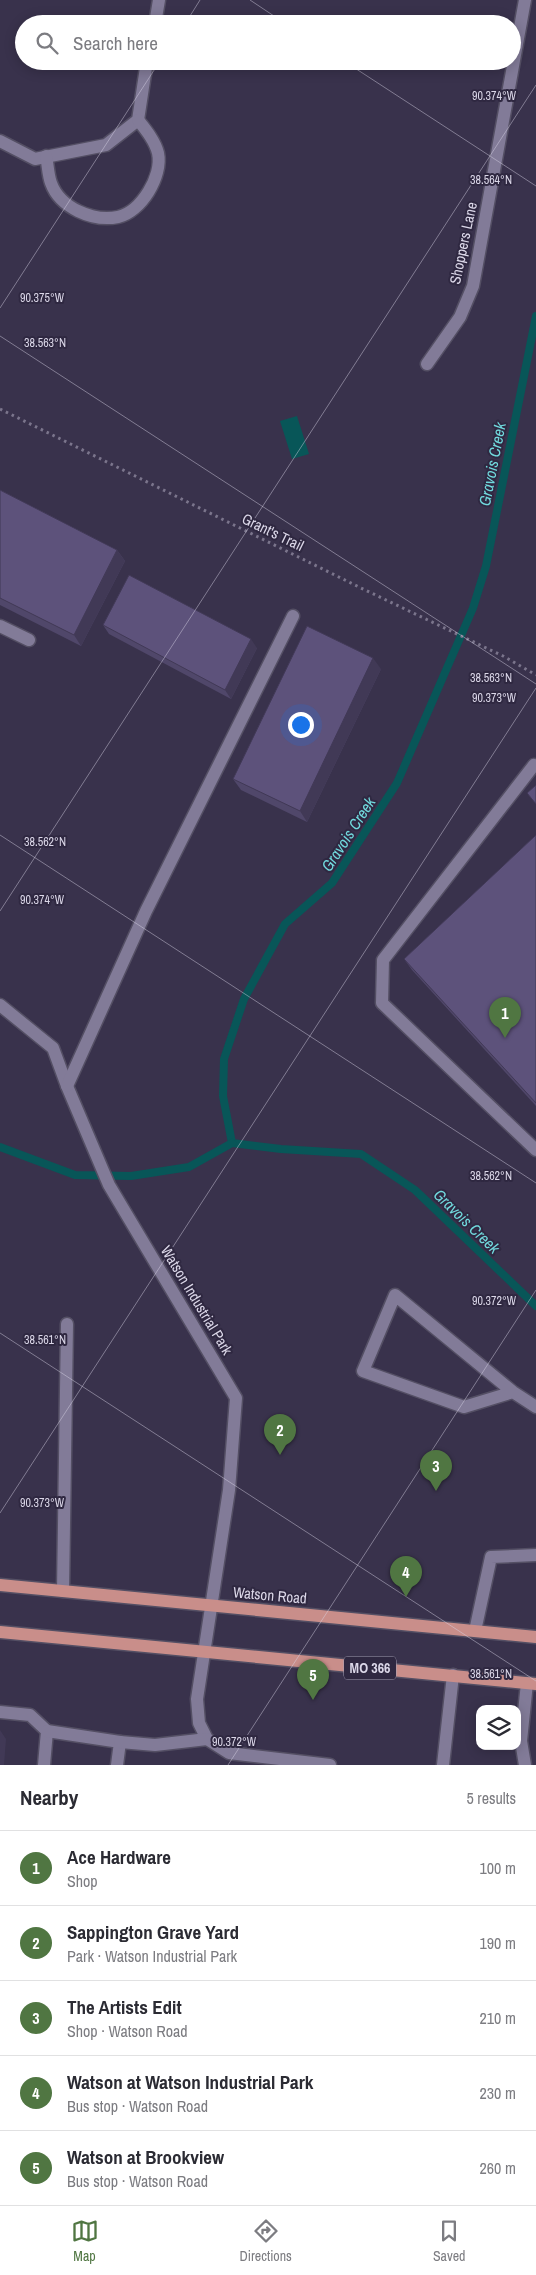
<!DOCTYPE html>
<html lang="en">
<head>
<meta charset="utf-8">
<style>
	body { margin:0; font-family:"Archivo Narrow",sans-serif; background:#f2f2f3; color:#2b2b33 }
	.controls { position:absolute; right:15px; bottom:15px; display:grid; overflow:hidden; border-radius:10px; box-shadow:0 2px 12px #0003 }
	.controls button { width:45px; height:45px; display:grid; place-items:center; padding:0; border:0; border-bottom:1px solid #e1e1e2; background:#fff; color:#2b2b33; font:25px sans-serif }
	.you { position:absolute; left:300px; top:724px; width:18px; height:18px; margin:-12px; border:4px solid #fff; border-radius:50%; background:#1a73e8; box-shadow:0 0 0 8px #1a73e833 }
	.badge { display:grid; place-items:center; width:32px; height:32px; border-radius:50%; background:#507642; color:#fff; font-size:16px; font-weight:700 }
	.pin { position:absolute; translate:-50% -41px; filter:drop-shadow(0 1px 2px #0008) }
	.pin::after { content:''; position:absolute; top:26px; width:18px; height:15px; background:inherit; clip-path:polygon(0 0,100% 0,50% 100%) }
	.list { margin:0; padding:0; list-style:none }
	h2 { display:flex; justify-content:space-between; align-items:center; height:65px; margin:0; padding:0 20px; font-size:21px }
	h2 small { font-size:16px; font-weight:400; color:#7c7c81 }
	.list li { display:grid; grid-template-columns:32px 1fr auto; gap:15px; align-items:center; box-sizing:border-box; height:75px; padding:0 20px; border-top:1px solid #e1e1e2 }
	.list b { display:block; font-size:19px; white-space:nowrap }
	.list p { margin:0; font-size:16px; white-space:nowrap; color:#7c7c81 }
	.list em { font-size:16px; font-style:normal; color:#7c7c81 }
	.icon { flex:none; width:28px; height:28px; fill:none; stroke:currentColor; stroke-width:2; stroke-linecap:round; stroke-linejoin:round }
	.map { position:relative; flex:none; width:536px; height:1765px; overflow:hidden }
	.search { position:absolute; background:#fff; box-shadow:0 2px 12px #0003; left:15px; right:15px; top:15px; height:55px; display:flex; align-items:center; gap:12px; box-sizing:border-box; padding:0 18px; border-radius:28px; color:#7c7c81; font-size:19px }
	.sheet { height:440px; background:#fff }
	nav { display:flex; justify-content:space-around; align-items:center; box-sizing:border-box; height:70px; border-top:1px solid #e1e1e2; background:#fff; font-size:14px; color:#7c7c81 }
	nav a { display:grid; justify-items:center; gap:2px }
	nav .on { color:#507642 }
	.map>svg:first-child { display:block }
	.water { fill:#085658 }
	.lines { fill:none; stroke-linecap:round; stroke-linejoin:round }
	.stream { stroke:#085658; stroke-width:8 }
	.minor-casing { stroke:#544f64; stroke-width:15 }
	.major-casing { stroke:#544f64; stroke-width:15 }
	.path { stroke:#7b758c; stroke-width:3; stroke-dasharray:2.5 4; stroke-linecap:butt }
	.minor { stroke:#827b98; stroke-width:12 }
	.major { stroke:#c98e8a; stroke-width:12 }
	.wall { fill:#50476a }
	.shaded-wall { fill:#413956 }
	.building { fill:#5d527b; stroke:#413956 }
	.ticks { fill:none; stroke:#dbd7e8; stroke-width:1; stroke-opacity:0.45 }
	.labels { text-anchor:middle; dominant-baseline:central; stroke-width:4; stroke-linejoin:round; paint-order:stroke }
	.shield { fill:#2f2841; stroke:#a7a2b6; stroke-width:1 }
	.shield-label { font-size:14px; font-weight:bold; fill:#dbd7e8 }
	.street-label { font-size:15px; fill:#dbd7e8; stroke:#2f2841 }
	.water-label { font-size:16px; font-style:italic; fill:#71d9dd; stroke:#2f2841 }
	.ticks-label { font-size:12px; text-anchor:middle; fill:#dbd7e8; stroke:#2f2841; stroke-width:4; stroke-linejoin:round; paint-order:stroke }
</style>
</head>
<body>
<div class="map">
<svg width="536" height="1765" viewBox="0 0 536 1765">
	<rect width="100%" height="100%" fill="#39324c"/>
	<!-- water -->
	<path class="water" d="M297,416L309,454L292,459L280,421Z"/>
	<g class="lines">
		<!-- stream -->
		<g class="stream">
			<path d="M536,316L486,566L473,608L397,783L332,883L285,924L244,999L224,1059L223,1096L232,1143L281,1149L361,1154L415,1190L536,1306"/>
			<path d="M0,1147L75,1175L131,1176L189,1167L232,1143"/>
		</g>
		<!-- minor casing -->
		<g class="minor-casing">
			<g id="minor">
				<path d="M155,24L159,0"/>
				<path d="M0,141L35,159L106,145L138,120L147,61"/>
				<path d="M46,156C48,165 48,175 51,183C60,208 93,222 118,217C141,212 163,176 158,153C155,141 146,130 138,120"/>
				<path d="M427,364L460,317L473,286L525,0"/>
				<path d="M0,626L29,640"/>
				<path d="M536,766L534,765L383,960L382,1003L536,1150"/>
				<path d="M0,1005L53,1048L67,1086L109,1185L236,1398L229,1490L197,1699L199,1723L207,1739L229,1753L330,1765"/>
				<path d="M67,1086L146,911L293,616"/>
				<path d="M513,1392L464,1407L363,1371L395,1295L513,1392L536,1407"/>
				<path d="M63,1591L67,1324"/>
				<path d="M475,1631L491,1557L536,1555"/>
				<path d="M0,1712L30,1715L47,1731L44,1765"/>
				<path d="M47,1731L120,1742L117,1765"/>
				<path d="M120,1742L155,1745L207,1739"/>
				<path d="M443,1765L453,1675"/>
				<path d="M525,1765L521,1741L527,1683"/>
			</g>
		</g>
		<!-- major casing -->
		<g class="major-casing">
			<g id="major">
				<path d="M0,1585L536,1637"/>
				<path d="M0,1632L536,1684"/>
			</g>
		</g>
		<!-- path -->
		<path class="path" d="M0,409L361,588L503,656L536,675"/>
		<!-- minor -->
		<use href="#minor" class="minor"/>
		<!-- major -->
		<use href="#major" class="major"/>
	</g>
	<!-- wall -->
	<g class="wall">
		<path d="M0,490L117,550L125,561L81,646L0,605Z"/>
		<path d="M103,625L257,648L231,699L109,634Z"/>
		<path d="M381,669L307,822L241,790L233,779Z"/>
		<path d="M536,835V1106L412,970L404,959Z"/>
	</g>
	<!-- shaded-wall -->
	<g class="shaded-wall">
		<path d="M117,550L125,561L81,646L74,635Z"/>
		<path d="M251,639L257,648L231,699L225,690Z"/>
		<path d="M373,658L381,669L307,822L300,811Z"/>
		<path d="M0,1730L6,1739L4,1765H0Z"/>
	</g>
	<!-- building -->
	<g class="building">
		<path d="M0,490L117,550L74,635L0,598Z"/>
		<path d="M129,575L251,639L225,690L103,625Z"/>
		<path d="M307,626L373,658L300,811L233,779Z"/>
		<path d="M536,785V804L527,793Z"/>
		<path d="M536,835V1103L404,959Z"/>
	</g>
	<!-- ticks -->
	<path class="ticks" d="M250,0L286,24M185,24L200,0M344,61L536,186M0,308L160,61M0,336L536,684M0,835L536,1183M0,911L536,85M0,1333L536,1681M0,1513L536,688M228,1765L536,1290"/>
	<g class="labels">
		<!-- shield labels -->
		<rect class="shield" x="344" y="1656.5" width="52" height="23" rx="4"/>
		<g class="shield-label">
			<text x="370" y="1668">MO 366</text>
		</g>
		<!-- street labels -->
		<g class="street-label">
			<text transform="translate(463 243) rotate(-78)">Shoppers Lane</text>
			<text transform="translate(273 532) rotate(26)">Grant's Trail</text>
			<text transform="translate(197 1300) rotate(59)">Watson Industrial Park</text>
			<text transform="translate(270 1595) rotate(5)">Watson Road</text>
		</g>
		<!-- water labels -->
		<g class="water-label">
			<text transform="translate(492 464) rotate(-79)">Gravois Creek</text>
			<text transform="translate(348 834) rotate(-57)">Gravois Creek</text>
			<text transform="translate(467 1221) rotate(44)">Gravois Creek</text>
		</g>
	</g>
	<g class="ticks-label">
		<text x="494" y="100">90.374°W</text>
		<text x="491" y="184">38.564°N</text>
		<text x="42" y="302">90.375°W</text>
		<text x="45" y="347">38.563°N</text>
		<text x="491" y="682">38.563°N</text>
		<text x="494" y="702">90.373°W</text>
		<text x="45" y="846">38.562°N</text>
		<text x="42" y="904">90.374°W</text>
		<text x="491" y="1180">38.562°N</text>
		<text x="494" y="1305">90.372°W</text>
		<text x="45" y="1344">38.561°N</text>
		<text x="42" y="1507">90.373°W</text>
		<text x="491" y="1678">38.561°N</text>
		<text x="234" y="1746">90.372°W</text>
	</g>
</svg>
<div class="controls">
<button><svg class="icon" aria-label="layers" viewBox="0 0 24 24"><path d="M12 4l9 5-9 5-9-5zM3 14l9 5 9-5"/></svg></button>
</div>
<div class="you"></div>
<div class="pin badge" style="left:505px;top:1038px">1</div>
<div class="pin badge" style="left:280px;top:1455px">2</div>
<div class="pin badge" style="left:436px;top:1491px">3</div>
<div class="pin badge" style="left:406px;top:1597px">4</div>
<div class="pin badge" style="left:313px;top:1700px">5</div>
<div class="search"><svg class="icon" aria-label="search" viewBox="0 0 24 24"><circle cx="10" cy="10" r="6"/><path d="M15 15l6 6"/></svg>Search here</div>
</div>
<section class="sheet">
<h2>Nearby<small>5 results</small></h2>
<ul class="list">
<li><span class="badge">1</span><div><b>Ace Hardware</b><p>Shop</p></div><em>100 m</em></li>
<li><span class="badge">2</span><div><b>Sappington Grave Yard</b><p>Park · Watson Industrial Park</p></div><em>190 m</em></li>
<li><span class="badge">3</span><div><b>The Artists Edit</b><p>Shop · Watson Road</p></div><em>210 m</em></li>
<li><span class="badge">4</span><div><b>Watson at Watson Industrial Park</b><p>Bus stop · Watson Road</p></div><em>230 m</em></li>
<li><span class="badge">5</span><div><b>Watson at Brookview</b><p>Bus stop · Watson Road</p></div><em>260 m</em></li>
</ul>
</section>
<nav>
<a class="on"><svg class="icon" aria-label="map" viewBox="0 0 24 24"><path d="M3 6l6-2 6 2 6-2v14l-6 2-6-2-6 2zM9 4v14M15 6v14"/></svg>Map</a>
<a><svg class="icon" aria-label="directions" viewBox="0 0 24 24"><path d="M12 3l9 9-9 9-9-9zM9 14v-3h6M13 9l2 2-2 2"/></svg>Directions</a>
<a><svg class="icon" aria-label="saved" viewBox="0 0 24 24"><path d="M7 4h10v16l-5-4-5 4z"/></svg>Saved</a>
</nav>
</body>
</html>
